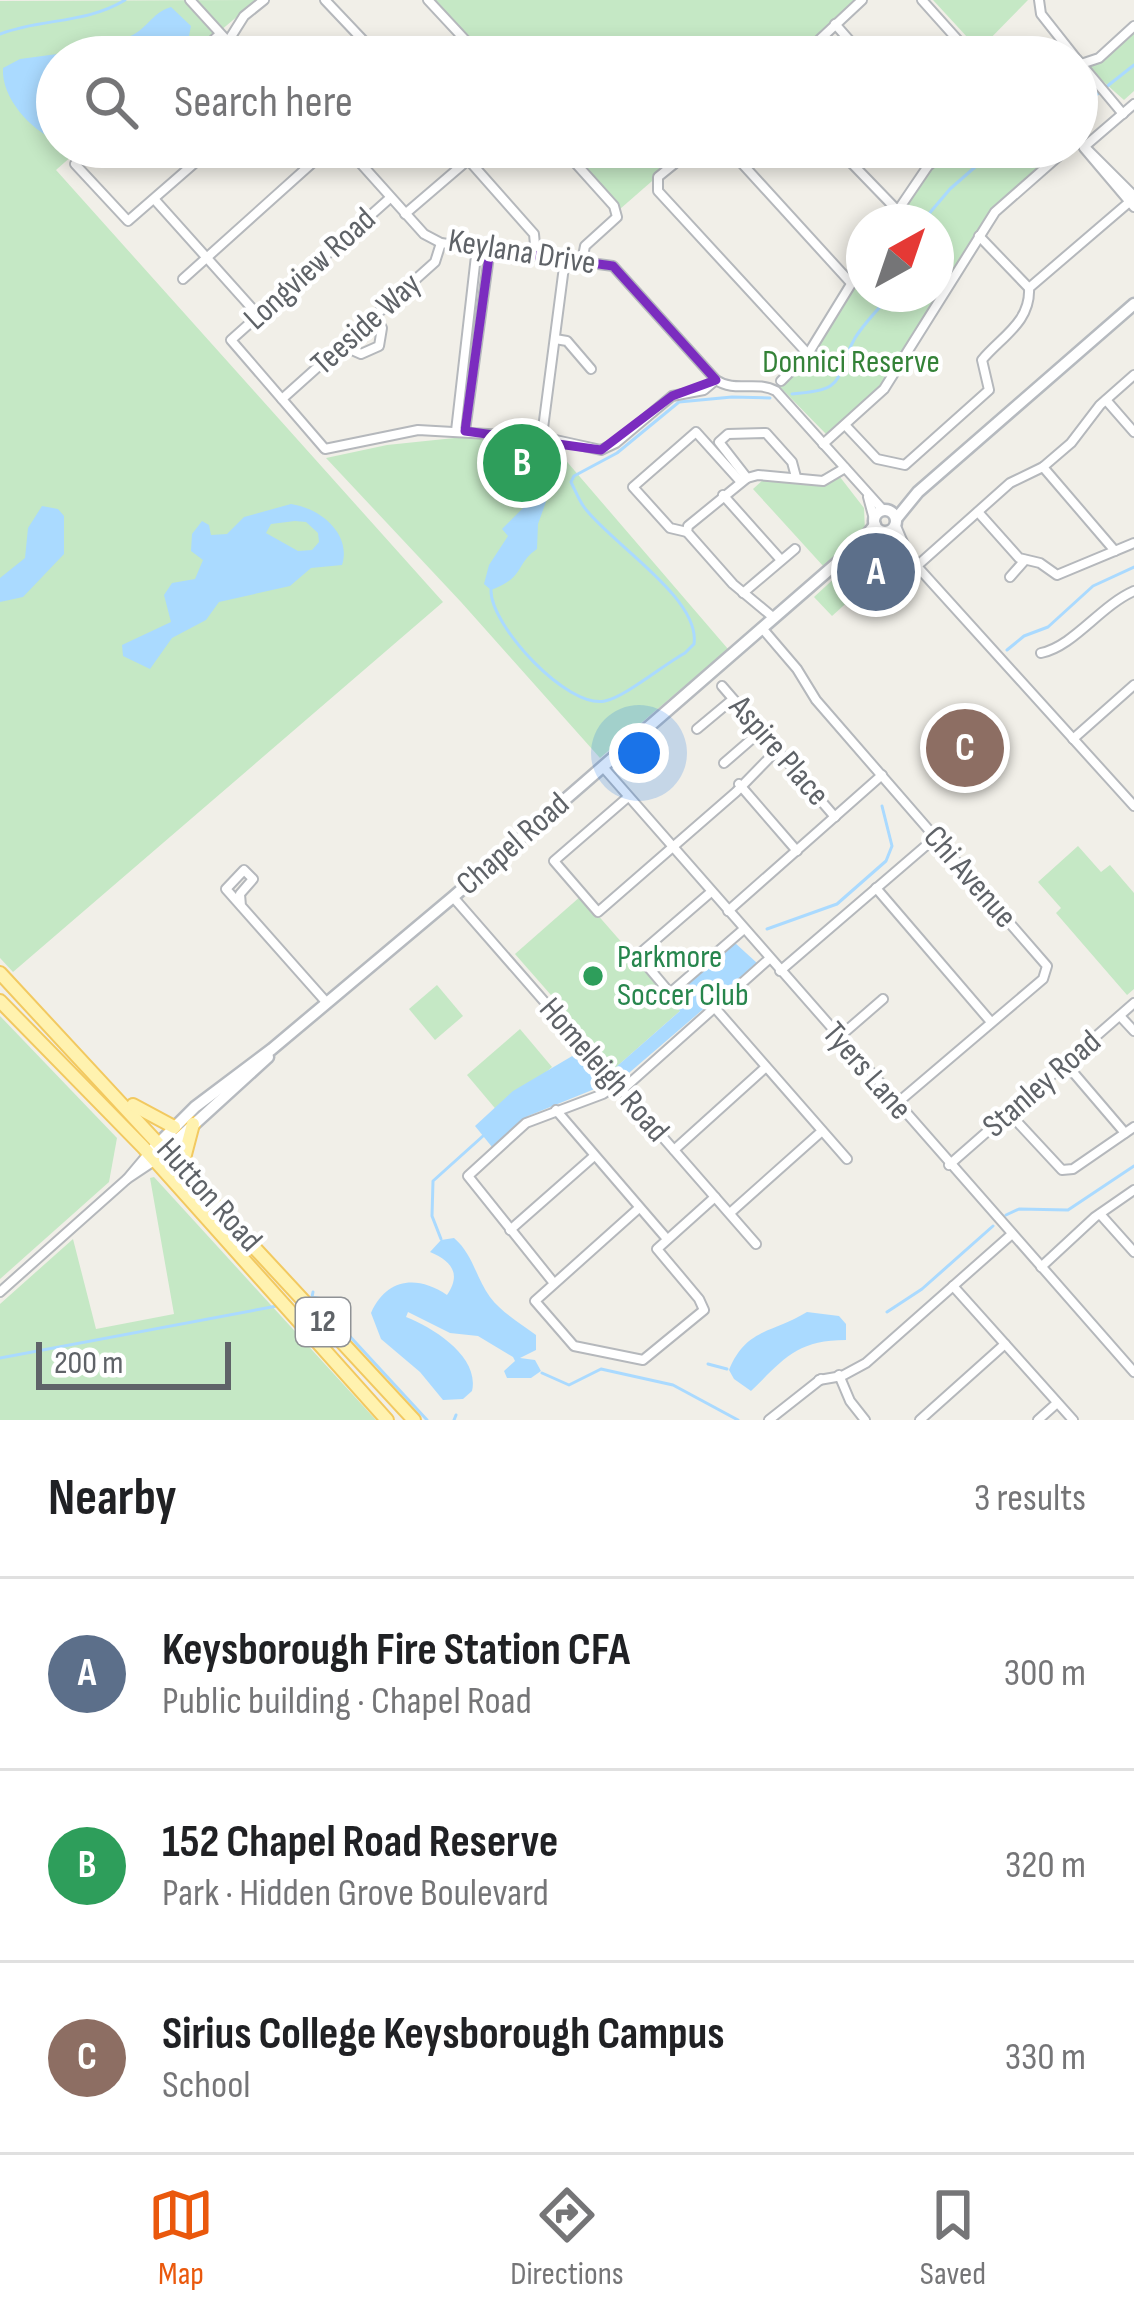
<!DOCTYPE html>
<html lang="en">
<head>
<meta charset="utf-8">
<style>
	body { margin:0; font-family:"Sofia Sans Condensed",sans-serif; background:#f6f6f6; color:#202124 }
	.compass { position:absolute; left:846px; top:204px; width:108px; height:108px; border-radius:50%; background:#fff; box-shadow:0 6px 18px #0003; rotate:40deg }
	.scale { position:absolute; left:36px; bottom:30px; width:195px; box-sizing:border-box; padding-left:12px; border:6px solid #5f6368; border-top:0; font-size:33px; line-height:42px; white-space:nowrap; color:#5f6368; -webkit-text-stroke:9px #fff; paint-order:stroke }
	.you { position:absolute; left:639px; top:753px; width:42px; height:42px; margin:-30px; border:9px solid #fff; border-radius:50%; background:#1a73e8; box-shadow:0 0 0 18px #1a73e833 }
	.badge { display:grid; place-items:center; width:78px; height:78px; border-radius:50%; background:#ea580c; color:#fff; font-size:39px; font-weight:700 }
	.pin { position:absolute; translate:-50% -50%; border:6px solid #fff; box-shadow:0 3px 12px #0006 }
	.list { margin:0; padding:0; list-style:none }
	h2 { display:flex; justify-content:space-between; align-items:center; height:156px; margin:0; padding:0 48px; font-size:51px }
	h2 small { font-size:39px; font-weight:400; color:#757577 }
	.list li { display:grid; grid-template-columns:78px 1fr auto; gap:36px; align-items:center; box-sizing:border-box; height:192px; padding:0 48px; border-top:3px solid #e0e0e0 }
	.list b { display:block; font-size:45px; white-space:nowrap }
	.list p { margin:0; font-size:39px; white-space:nowrap; color:#757577 }
	.list em { font-size:39px; font-style:normal; color:#757577 }
	.icon { flex:none; width:66px; height:66px; fill:none; stroke:currentColor; stroke-width:2; stroke-linecap:round; stroke-linejoin:round }
	.map { position:relative; flex:none; width:1134px; height:1420px; overflow:hidden }
	.search { position:absolute; background:#fff; box-shadow:0 6px 18px #0003; left:36px; right:36px; top:36px; height:132px; display:flex; align-items:center; gap:30px; box-sizing:border-box; padding:0 42px; border-radius:66px; color:#757577; font-size:45px }
	.sheet { height:732px; background:#fff }
	nav { display:flex; justify-content:space-around; align-items:center; box-sizing:border-box; height:168px; border-top:3px solid #e0e0e0; background:#fff; font-size:33px; color:#757577 }
	nav a { display:grid; justify-items:center; gap:6px }
	nav .on { color:#ea580c }
	.map>svg:first-child { display:block }
	.green { fill:#c5e8c5 }
	.water { fill:#aadaff; fill-rule:evenodd }
	.lines { fill:none; stroke-linecap:round; stroke-linejoin:round }
	.stream { stroke:#aadaff; stroke-width:3 }
	.minor-casing { stroke:#b5b8bc; stroke-width:12 }
	.secondary-casing { stroke:#b6babf; stroke-width:15 }
	.primary-casing { stroke:#f2c960; stroke-width:16 }
	.minor { stroke:#fff; stroke-width:8 }
	.secondary { stroke:#fff; stroke-width:10 }
	.primary { stroke:#fff2af; stroke-width:12 }
	.marked { fill:none; stroke:#7b2cbf; stroke-width:9; stroke-linejoin:round }
	.leisure-dot { fill:#2e9e5b; stroke:#fff; stroke-width:4.5 }
	.labels { text-anchor:middle; dominant-baseline:central; stroke-width:9; stroke-linejoin:round; paint-order:stroke }
	.shield { fill:#fff; stroke:#8f9295; stroke-width:3 }
	.shield-label { font-size:30px; font-weight:bold; fill:#5f6368 }
	.street-label { font-size:33px; fill:#5f6368; stroke:#fff }
	.park-label { font-size:33px; fill:#348238; stroke:#fff }
	.leisure-label { font-size:33px; fill:#27864d; stroke:#fff; text-anchor:start }
</style>
</head>
<body>
<div class="map">
<svg width="1134" height="1420" viewBox="0 0 1134 1420">
	<rect width="100%" height="100%" fill="#f1efe8"/>
	<!-- green -->
	<g class="green">
		<path d="M257,0L189,57H57V147H82L56,170L443,602L13,972L0,958V1Z"/>
		<path d="M431,0H860L795,57H483Z"/>
		<path d="M933,0H1028L979,50Z"/>
		<path d="M1134,27V91L1124,100L1087,67Z"/>
		<path d="M564,147H691L620,209Z"/>
		<path d="M956,147H1064L991,212L877,393L826,434L779,386L806,362L864,269V294H936V222H893L924,176Z"/>
		<path d="M464,437L556,449L728,649L600,758L461,602L326,458L387,445Z"/>
		<path d="M840,477L864,508L865,531L824,567L753,489L765,478L826,483Z"/>
		<path d="M838,575L863,588L832,616L814,597Z"/>
		<path d="M1078,846L1101,872L1110,865L1134,893V989L1127,995L1056,913L1061,908L1038,882Z"/>
		<path d="M581,896L681,1010L615,1068L515,954Z"/>
		<path d="M437,985L463,1016L435,1040L409,1009Z"/>
		<path d="M0,1016L117,1138L109,1182L0,1279Z"/>
		<path d="M520,1029L552,1067L499,1113L467,1075Z"/>
		<path d="M154,1177L376,1420H0V1304L73,1239L96,1329L174,1314L150,1178Z"/>
	</g>
	<!-- water -->
	<g class="water">
		<path d="M171,7L191,26L188,41L171,57H85C101,40 121,44 139,31C152,21 155,12 171,7Z"/>
		<path d="M72,52L77,57H57V88L43,82L38,87L48,96L57,95V141C31,130 1,98 3,68L20,59Z"/>
		<path d="M540,491L547,499L538,524L537,549C515,564 526,577 491,590L484,584L489,565L508,536L502,529Z"/>
		<path d="M291,504C320,508 352,534 342,565L311,568L290,586L219,602L206,620L172,638L150,669L123,656L122,645L171,622L164,595L172,583L195,579L203,560L191,551L192,534L202,521L209,525L211,535L227,534L244,517ZM295,521L306,522L318,533L319,542L312,550L298,551L266,533L271,524Z"/>
		<path d="M42,506L58,509L64,516V554L23,597L0,602V578L25,558L28,528Z"/>
		<path d="M734,942L757,963L623,1078L615,1068L680,1011L670,998Z"/>
		<path d="M579,1052L607,1084L528,1116L492,1147L475,1126L513,1091Z"/>
		<path d="M454,1238C473,1254 476,1278 490,1297C502,1313 520,1323 536,1335V1350L520,1358L535,1360L541,1371L531,1378H507L504,1371L515,1361L513,1357L478,1336L450,1333L408,1312L406,1317C434,1328 480,1357 472,1391L463,1399L443,1400L420,1372L381,1339L371,1313C387,1278 417,1275 447,1295C462,1273 451,1261 430,1252L441,1240Z"/>
		<path d="M807,1312L839,1316L846,1324V1340C796,1340 783,1360 751,1391L734,1379L729,1370C746,1328 773,1333 807,1312Z"/>
	</g>
	<g class="lines">
		<!-- stream -->
		<g class="stream">
			<path d="M0,34C42,18 86,24 125,0"/>
			<path d="M1077,110L1134,65"/>
			<path d="M922,222L950,189L998,147"/>
			<path d="M792,394C850,390 832,379 855,338C865,322 879,308 892,294"/>
			<path d="M491,590C490,625 567,709 605,701C625,697 663,665 685,653L694,644C701,598 609,542 584,507C579,500 575,490 571,482L574,476L617,453L679,402L732,397L770,398"/>
			<path d="M1007,650L1024,636L1048,627L1093,586L1134,567"/>
			<path d="M767,929L837,904L886,861L892,846L882,806"/>
			<path d="M1006,1215L1019,1209L1068,1210L1134,1166"/>
			<path d="M441,1239L432,1216L433,1181L483,1136"/>
			<path d="M313,1292L312,1297L345,1303"/>
			<path d="M887,1312L922,1289L993,1226"/>
			<path d="M344,1330L427,1420"/>
			<path d="M0,1358L277,1306"/>
			<path d="M708,1364L727,1369"/>
			<path d="M542,1373L569,1385L601,1369L673,1385L738,1420"/>
			<path d="M454,1420L456,1415"/>
		</g>
		<!-- minor casing -->
		<g class="minor-casing">
			<g id="minor">
				<path d="M190,0L242,57"/>
				<path d="M325,0L379,57"/>
				<path d="M428,0L481,57"/>
				<path d="M922,0L973,57"/>
				<path d="M1039,0L1041,14L1075,57"/>
				<path d="M835,24L864,57"/>
				<path d="M227,43L244,16L264,0"/>
				<path d="M194,57L219,35"/>
				<path d="M801,57L862,0"/>
				<path d="M1077,59L1123,114"/>
				<path d="M1081,64L1099,58L1134,26"/>
				<path d="M1077,139L1134,196"/>
				<path d="M90,147L75,164L128,221L213,147"/>
				<path d="M346,147L424,234L441,243L613,266L716,380C735,393 756,380 776,391L883,510"/>
				<path d="M457,147L534,234L536,256"/>
				<path d="M561,147L614,206L617,217L585,246L582,261"/>
				<path d="M695,147L658,177V191L808,354"/>
				<path d="M727,147L851,283"/>
				<path d="M836,147L896,209"/>
				<path d="M1084,147L1134,104"/>
				<path d="M1084,148L1134,207"/>
				<path d="M390,198L231,340L325,449L418,430L542,437L601,450L616,443L672,396L704,390L716,380"/>
				<path d="M155,200L258,315"/>
				<path d="M405,214L468,160"/>
				<path d="M890,222L928,166L950,147"/>
				<path d="M979,236L1029,288"/>
				<path d="M183,279L330,147"/>
				<path d="M555,339L567,341L591,369"/>
				<path d="M343,346L361,354L379,346L382,328L376,317"/>
				<path d="M781,381L808,354L864,263"/>
				<path d="M282,399L435,262L441,243"/>
				<path d="M1106,400L1134,432"/>
				<path d="M845,425L877,459L905,465L989,390L982,360C1001,337 1031,322 1029,288L1134,198"/>
				<path d="M456,431L477,247"/>
				<path d="M465,431L490,249"/>
				<path d="M542,436L565,259"/>
				<path d="M823,444L884,389L995,212L1069,147"/>
				<path d="M1043,467L1115,551"/>
				<path d="M747,478L719,442L728,434L766,433L792,462L796,477"/>
				<path d="M723,495L781,560"/>
				<path d="M868,497L874,519"/>
				<path d="M978,512L1019,558L1040,563L1057,575L1134,543"/>
				<path d="M896,526L905,547"/>
				<path d="M687,532L670,528L633,487L696,432L741,482"/>
				<path d="M886,532L1134,806"/>
				<path d="M918,565L1010,483L1043,467L1071,443L1100,405L1134,375"/>
				<path d="M1010,577L1025,560"/>
				<path d="M743,593L795,549"/>
				<path d="M774,618L733,584L687,532L688,526L747,478L758,475L823,481L845,468"/>
				<path d="M762,628L797,669L816,700L1047,966L1043,979L896,1104"/>
				<path d="M1041,653C1074,646 1100,606 1134,591"/>
				<path d="M722,686L835,817"/>
				<path d="M697,729L733,699"/>
				<path d="M1073,739L1134,685"/>
				<path d="M724,763L761,731"/>
				<path d="M603,767L1134,1372"/>
				<path d="M739,784L797,851"/>
				<path d="M628,797L554,861L598,912L736,792L777,750"/>
				<path d="M876,888L991,1022"/>
				<path d="M711,892L638,955L670,993L744,929"/>
				<path d="M453,897L756,1244"/>
				<path d="M241,906L240,894L253,879L244,870L226,889L327,1003"/>
				<path d="M728,911L882,775"/>
				<path d="M780,971L936,837"/>
				<path d="M715,1008L847,1159"/>
				<path d="M1120,1016L1134,1031"/>
				<path d="M838,1038L883,999"/>
				<path d="M1066,1064L1125,1133"/>
				<path d="M622,1090L769,959"/>
				<path d="M556,1110L667,1239"/>
				<path d="M1009,1113L1062,1170L1073,1169L1134,1127"/>
				<path d="M674,1150L766,1067"/>
				<path d="M949,1165L1134,1003"/>
				<path d="M127,1179L154,1161"/>
				<path d="M639,1208L535,1301L574,1346L643,1360L704,1310L699,1299L657,1249L715,1197"/>
				<path d="M730,1213L822,1131"/>
				<path d="M1100,1214L1134,1252"/>
				<path d="M510,1230L593,1157"/>
				<path d="M1041,1267L1095,1217L1134,1190"/>
				<path d="M553,1282L468,1176L526,1123L603,1094L617,1085"/>
				<path d="M953,1286L1073,1420"/>
				<path d="M0,1292L127,1179L148,1154"/>
				<path d="M839,1375L850,1401L865,1420"/>
				<path d="M819,1380L842,1376L866,1363L1012,1234"/>
				<path d="M769,1420L821,1379"/>
				<path d="M920,1420L1005,1344"/>
				<path d="M1038,1420L1057,1403"/>
			</g>
		</g>
		<!-- secondary casing -->
		<g class="secondary-casing">
			<g id="secondary">
				<circle cx="885" cy="521" r="11"/>
				<path d="M896,519L918,492L1134,304"/>
				<path d="M149,1153L195,1107L272,1049L453,897L860,543L875,525"/>
				<path d="M155,1160L268,1057"/>
			</g>
		</g>
		<!-- primary casing -->
		<g class="primary-casing">
			<g id="primary">
				<path d="M0,973L414,1420"/>
				<path d="M0,1001L143,1147L387,1420"/>
				<path d="M133,1105L174,1127"/>
				<path d="M182,1166L193,1124"/>
			</g>
		</g>
		<!-- minor -->
		<use href="#minor" class="minor"/>
		<!-- secondary -->
		<use href="#secondary" class="secondary"/>
		<!-- primary -->
		<use href="#primary" class="primary"/>
	</g>
	<!-- marked area -->
	<path class="marked" d="M490,249L613,266L716,380L672,396L601,450L465,431Z"/>
	<!-- markers -->
	<circle class="leisure-dot" cx="593" cy="976" r="12"/>
	<g class="labels">
		<!-- shield labels -->
		<rect class="shield" x="296" y="1298" width="54" height="48" rx="9"/>
		<g class="shield-label">
			<text x="323" y="1322">12</text>
		</g>
		<!-- street labels -->
		<g class="street-label">
			<text transform="translate(522 252) rotate(9)">Keylana Drive</text>
			<text transform="translate(310 269) rotate(-42)">Longview Road</text>
			<text transform="translate(366 324) rotate(-42)">Teeside Way</text>
			<text transform="translate(779 751) rotate(49)">Aspire Place</text>
			<text transform="translate(513 844) rotate(-41)">Chapel Road</text>
			<text transform="translate(970 877) rotate(49)">Chi Avenue</text>
			<text transform="translate(604 1070) rotate(49)">Homeleigh Road</text>
			<text transform="translate(867 1071) rotate(49)">Tyers Lane</text>
			<text transform="translate(1042 1084) rotate(-41)">Stanley Road</text>
			<text transform="translate(209 1195) rotate(48)">Hutton Road</text>
		</g>
		<!-- park labels -->
		<g class="park-label">
			<text x="851" y="362">Donnici Reserve</text>
		</g>
		<!-- leisure labels -->
		<g class="leisure-label">
			<text x="617" y="957">Parkmore<tspan x="617" dy="38">Soccer Club</tspan></text>
		</g>
	</g>
</svg>
<svg class="compass" viewBox="-18 -18 36 36"><path d="M0-13l5 13h-10z" fill="#e53935"/><path d="M0 13l5-13h-10z" fill="#757577"/></svg>
<div class="scale">200 m</div>
<div class="you"></div>
<div class="pin badge" style="left:876px;top:572px;background:#5c6f8a">A</div>
<div class="pin badge" style="left:522px;top:463px;background:#2e9e5b">B</div>
<div class="pin badge" style="left:965px;top:748px;background:#8d6e63">C</div>
<div class="search"><svg class="icon" aria-label="search" viewBox="0 0 24 24"><circle cx="10" cy="10" r="6"/><path d="M15 15l6 6"/></svg>Search here</div>
</div>
<section class="sheet">
<h2>Nearby<small>3 results</small></h2>
<ul class="list">
<li><span class="badge" style="background:#5c6f8a">A</span><div><b>Keysborough Fire Station CFA</b><p>Public building · Chapel Road</p></div><em>300 m</em></li>
<li><span class="badge" style="background:#2e9e5b">B</span><div><b>152 Chapel Road Reserve</b><p>Park · Hidden Grove Boulevard</p></div><em>320 m</em></li>
<li><span class="badge" style="background:#8d6e63">C</span><div><b>Sirius College Keysborough Campus</b><p>School</p></div><em>330 m</em></li>
</ul>
</section>
<nav>
<a class="on"><svg class="icon" aria-label="map" viewBox="0 0 24 24"><path d="M3 6l6-2 6 2 6-2v14l-6 2-6-2-6 2zM9 4v14M15 6v14"/></svg>Map</a>
<a><svg class="icon" aria-label="directions" viewBox="0 0 24 24"><path d="M12 3l9 9-9 9-9-9zM9 14v-3h6M13 9l2 2-2 2"/></svg>Directions</a>
<a><svg class="icon" aria-label="saved" viewBox="0 0 24 24"><path d="M7 4h10v16l-5-4-5 4z"/></svg>Saved</a>
</nav>
</body>
</html>
